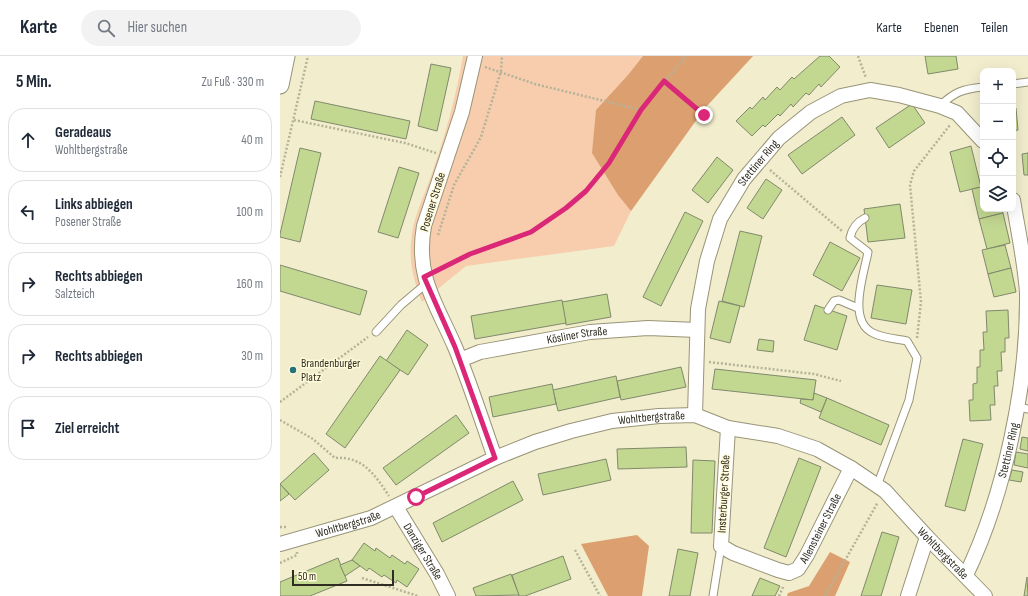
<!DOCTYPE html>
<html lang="de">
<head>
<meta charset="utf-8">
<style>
	body { margin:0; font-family:"Sofia Sans Condensed",sans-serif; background:#f2f2f3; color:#1f2937 }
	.controls { position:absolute; right:12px; top:12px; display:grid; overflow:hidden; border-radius:8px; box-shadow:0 4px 16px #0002 }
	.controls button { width:36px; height:36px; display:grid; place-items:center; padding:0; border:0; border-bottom:1px solid #e0e1e3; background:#fff; color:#1f2937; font:20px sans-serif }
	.scale { position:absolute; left:12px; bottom:10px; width:102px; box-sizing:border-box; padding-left:4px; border:2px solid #302e22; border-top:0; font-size:11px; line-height:14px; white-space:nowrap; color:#302e22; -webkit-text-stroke:3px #fffada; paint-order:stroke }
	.stop { position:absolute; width:12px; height:12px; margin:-9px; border:3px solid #db2777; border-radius:50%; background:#fff }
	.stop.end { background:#db2777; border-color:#fff; box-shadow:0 1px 4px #0008 }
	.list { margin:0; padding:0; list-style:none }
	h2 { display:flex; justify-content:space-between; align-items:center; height:52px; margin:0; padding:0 16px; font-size:17px }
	h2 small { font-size:13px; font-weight:400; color:#747a83 }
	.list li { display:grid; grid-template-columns:26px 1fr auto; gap:12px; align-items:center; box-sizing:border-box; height:64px; margin:0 8px 8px; padding:0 8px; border:1px solid #e0e1e3; border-radius:16px }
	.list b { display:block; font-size:15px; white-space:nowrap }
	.list p { margin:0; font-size:13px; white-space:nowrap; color:#747a83 }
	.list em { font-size:13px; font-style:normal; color:#747a83 }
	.icon { flex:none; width:22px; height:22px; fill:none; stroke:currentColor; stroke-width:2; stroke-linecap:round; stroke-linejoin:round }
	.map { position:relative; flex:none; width:748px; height:540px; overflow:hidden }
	header { display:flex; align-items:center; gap:24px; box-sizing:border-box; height:56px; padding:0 20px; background:#fff; border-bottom:1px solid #e0e1e3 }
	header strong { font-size:19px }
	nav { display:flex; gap:22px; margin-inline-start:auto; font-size:14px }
	.search { width:280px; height:36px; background:#f2f2f3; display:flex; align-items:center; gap:10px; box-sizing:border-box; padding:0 14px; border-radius:22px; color:#747a83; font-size:15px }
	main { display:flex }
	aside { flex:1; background:#fff }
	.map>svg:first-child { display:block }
	.green { fill:#f7cdad }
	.forest { fill:#dca070 }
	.building { fill:#c2d790; stroke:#81896d }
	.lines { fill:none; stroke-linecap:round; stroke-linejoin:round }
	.service-casing { stroke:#989477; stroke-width:9 }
	.minor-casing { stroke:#989477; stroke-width:16 }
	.tertiary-casing { stroke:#989477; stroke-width:19 }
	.path { stroke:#b6b298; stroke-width:2.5; stroke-dasharray:2 2; stroke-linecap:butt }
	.service { stroke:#fff; stroke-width:7 }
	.minor { stroke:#fff; stroke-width:14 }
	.tertiary { stroke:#fff; stroke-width:17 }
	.route { stroke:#db2777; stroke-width:5 }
	.poi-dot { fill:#277179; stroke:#fffada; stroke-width:1.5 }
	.labels { text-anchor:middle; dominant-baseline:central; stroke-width:3; stroke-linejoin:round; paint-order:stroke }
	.street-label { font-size:12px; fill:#302e22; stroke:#fffada }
	.poi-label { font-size:12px; fill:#302e22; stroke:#fffada; text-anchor:start }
</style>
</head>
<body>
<header>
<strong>Karte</strong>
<div class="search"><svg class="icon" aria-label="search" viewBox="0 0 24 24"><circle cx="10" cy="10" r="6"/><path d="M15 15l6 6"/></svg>Hier suchen</div>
<nav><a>Karte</a><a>Ebenen</a><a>Teilen</a></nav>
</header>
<main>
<aside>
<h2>5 Min.<small>Zu Fuß · 330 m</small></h2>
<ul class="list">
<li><svg class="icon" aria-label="ahead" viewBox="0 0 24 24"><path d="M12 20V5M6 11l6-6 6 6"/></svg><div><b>Geradeaus</b><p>Wohltbergstraße</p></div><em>40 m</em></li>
<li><svg class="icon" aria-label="left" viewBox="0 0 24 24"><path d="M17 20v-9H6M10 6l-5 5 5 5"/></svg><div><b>Links abbiegen</b><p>Posener Straße</p></div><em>100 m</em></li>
<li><svg class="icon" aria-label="right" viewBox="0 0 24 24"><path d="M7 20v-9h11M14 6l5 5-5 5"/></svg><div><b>Rechts abbiegen</b><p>Salzteich</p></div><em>160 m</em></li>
<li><svg class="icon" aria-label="right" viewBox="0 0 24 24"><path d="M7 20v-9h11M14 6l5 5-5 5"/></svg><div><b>Rechts abbiegen</b></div><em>30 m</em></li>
<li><svg class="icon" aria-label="arrive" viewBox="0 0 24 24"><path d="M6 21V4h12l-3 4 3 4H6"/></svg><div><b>Ziel erreicht</b></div></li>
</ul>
</aside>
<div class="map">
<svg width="748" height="540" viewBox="0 0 748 540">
	<rect width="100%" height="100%" fill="#f1edcd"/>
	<!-- green -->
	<path class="green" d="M183,0H473L425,52L351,155L334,190L186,210L142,246C133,225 128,201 132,178C134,160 145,138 151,120C165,81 176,41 183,0Z"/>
	<!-- forest -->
	<g class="forest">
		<path d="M363,0H473L425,52L351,155L338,139L312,97L316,54L348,19Z"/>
		<path d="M357,479L369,490L362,540H328L301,488Z"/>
		<path d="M550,496L570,506L555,540H507L508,537L529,530Z"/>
	</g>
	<!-- building -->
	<g class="building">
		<path d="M540,0H549L560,11L541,31L539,28L529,39L526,37L513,51L511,48L500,60L498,58L485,71L483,69L472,80L456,65L470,51L472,53L483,41L485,44L497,31L500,34L512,21L514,23Z"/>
		<path d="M645,0H676L678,13L648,18Z"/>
		<path d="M151,8L171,12L157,75L138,70Z"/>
		<path d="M35,45L130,65L126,83L31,63Z"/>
		<path d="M632,48L645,67L609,92L596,72Z"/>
		<path d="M733,52H736L738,74L733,75Z"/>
		<path d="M562,61L575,79L522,118L508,99Z"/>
		<path d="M691,90L701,131L680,136L670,96Z"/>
		<path d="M20,92L41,97L20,186L0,181V178Z"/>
		<path d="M748,97V119H744L742,98Z"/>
		<path d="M437,101L453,114L428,147L412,134Z"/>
		<path d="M119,111L139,117L118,182L98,176Z"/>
		<path d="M486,123L502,134L483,163L467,152Z"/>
		<path d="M701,131H703V153H722L723,157L699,163L692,133Z"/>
		<path d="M620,148L625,182L588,186L584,153Z"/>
		<path d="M405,156L423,165L381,250L363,241Z"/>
		<path d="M723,157L730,187L707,193L699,163Z"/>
		<path d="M460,175L482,180L464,251L442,245Z"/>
		<path d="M550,186L580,202L562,235L533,219Z"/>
		<path d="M725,189L731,212L708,218L702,194Z"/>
		<path d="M0,209L87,235L80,259L0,235Z"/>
		<path d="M731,212L736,236L714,241L708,218Z"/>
		<path d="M597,229L632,234L626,268L591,262Z"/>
		<path d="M327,238L331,261L286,269L282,246Z"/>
		<path d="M282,244L286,267L195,283L191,260Z"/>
		<path d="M439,245L460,250L450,287L430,282Z"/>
		<path d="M535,249L567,260L557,294L524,284Z"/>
		<path d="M728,254L729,282H725V296H721L722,315H717L718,330H714L715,349H710L711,364L690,365L689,344H693V328L697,327V311H700V294H704L703,276H707L706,255Z"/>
		<path d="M127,274L148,289L128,319L106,305Z"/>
		<path d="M479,283L494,285L493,296L477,294Z"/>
		<path d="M100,300L120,314L65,392L46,378Z"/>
		<path d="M401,311L406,331L341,344L337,325Z"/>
		<path d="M435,313L536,324L533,344L432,333Z"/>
		<path d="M336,320L340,341L278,355L273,334Z"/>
		<path d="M272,328L276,348L213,361L209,341Z"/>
		<path d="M534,337L547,342L541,356L520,347L521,343L533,344Z"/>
		<path d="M547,342L609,369L601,389L539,362Z"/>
		<path d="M176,359L189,377L116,429L103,412Z"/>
		<path d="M742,381L748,382V395L740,393Z"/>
		<path d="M683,383L703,388L685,455L665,450Z"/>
		<path d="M406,391L407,411L338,413L337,393Z"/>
		<path d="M736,396L748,398V412L734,409Z"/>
		<path d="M34,397L49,414L15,444L0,428Z"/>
		<path d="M519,402L541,411L506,501L484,492Z"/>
		<path d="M326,403L331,424L263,439L258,418Z"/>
		<path d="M413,404L435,405L432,477H411Z"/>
		<path d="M732,414L743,416L741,426L729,424Z"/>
		<path d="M233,425L243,444L162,486L153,467Z"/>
		<path d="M0,428L9,438L0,445Z"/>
		<path d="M602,476L619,481L601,540H581Z"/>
		<path d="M84,487L95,495L96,492L110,502L112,499L125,508L127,505L139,513L127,531L117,524L116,527L104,519L102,521L89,512L87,515L72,504Z"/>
		<path d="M398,493L418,497L410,540H389Z"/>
		<path d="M283,500L291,523L245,540H239L232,519Z"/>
		<path d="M58,502L67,525L30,540H0V526Z"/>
		<path d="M72,504L80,510L65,520L60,509Z"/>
		<path d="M231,518L239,539L196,540L193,532Z"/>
		<path d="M747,521L748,540H744Z"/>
		<path d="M480,522L500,530L495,540H472Z"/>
	</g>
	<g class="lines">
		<!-- service casing -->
		<g class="service-casing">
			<g id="service">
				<path d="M733,28L748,26"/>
				<path d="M660,50C674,36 683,33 703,31"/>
				<path d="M585,162C577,166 572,172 570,182L588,196C584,218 567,265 593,277C603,282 617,283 627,285L637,302L629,344L597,430"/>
				<path d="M548,254L554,245L559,244L578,252"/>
				<path d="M96,276L121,249L147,227"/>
				<path d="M738,351L748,353"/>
				<path d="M433,540L441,490"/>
			</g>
		</g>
		<!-- minor casing -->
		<g class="minor-casing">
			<g id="minor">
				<path d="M195,0L182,56L144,170C135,221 156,247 175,291C190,327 202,365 215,402"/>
				<path id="s1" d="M180,304L200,296L310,276L368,272L417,274"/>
				<path id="s2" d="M415,359L418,253L427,205L440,163L464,123L499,82L531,56L561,40L590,34L619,39L660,50L677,57L703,85"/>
				<path id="s3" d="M448,372L441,490L453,497L498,514L509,517L518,513L527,499L571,412"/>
				<path id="s4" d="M116,451L157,518L168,540"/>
				<path id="s5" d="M0,488L91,462L215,402L255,386L291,375L332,365L379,360L415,359L448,372L498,380L537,393L571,412L605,435L647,481L705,540"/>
				<path id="s6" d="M686,519C725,438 748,327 747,237C745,206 738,175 733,144"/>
				<path d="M628,540L647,481"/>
			</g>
		</g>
		<!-- tertiary casing -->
		<g class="tertiary-casing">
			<path id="tertiary" d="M0,29L6,0"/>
		</g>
		<!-- path -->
		<g class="path">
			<path d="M578,0L586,22"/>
			<path d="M205,11L255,28L361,54"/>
			<path d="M384,25L424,59"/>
			<path d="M14,64L125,87L156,97"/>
			<path d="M490,114L562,175"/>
			<path d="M0,121L28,0"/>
			<path d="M158,179L174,129L201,81L221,15L222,0"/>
			<path d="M157,215L190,199L251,176L285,152L306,135L329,107L361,54L406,0"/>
			<path d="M637,282L641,246L630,129L634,115L670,69"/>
			<path d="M429,306L534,318L561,325"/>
			<path d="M0,346L88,281"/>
			<path d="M0,364L33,383L55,402C83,400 95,419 109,440"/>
			<path d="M0,471H6"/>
			<path d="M295,494L320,540"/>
			<path d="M0,507L17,499V496"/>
			<path d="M82,522L138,540"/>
			<path d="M499,540L504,529"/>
			<path d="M545,540L598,446"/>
		</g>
		<!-- service -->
		<use href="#service" class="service"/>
		<!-- minor -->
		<use href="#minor" class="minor"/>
		<!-- tertiary -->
		<use href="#tertiary" class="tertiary"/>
	</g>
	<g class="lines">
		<!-- route -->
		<path class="route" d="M136,441L215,402L175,291L144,221L190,198L251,176L286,152L306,135L329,107L361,54L384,25L424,59"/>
	</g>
	<!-- markers -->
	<circle class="poi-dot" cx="13" cy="314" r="4"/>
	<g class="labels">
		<!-- street labels -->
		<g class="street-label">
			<text stroke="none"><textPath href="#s2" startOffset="267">Stettiner Ring</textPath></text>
			<text transform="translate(153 146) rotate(-73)">Posener Straße</text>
			<text stroke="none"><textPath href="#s1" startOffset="120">Kösliner Straße</textPath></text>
			<text stroke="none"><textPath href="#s5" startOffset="395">Wohltbergstraße</textPath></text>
			<text stroke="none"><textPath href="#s6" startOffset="132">Stettiner Ring</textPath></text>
			<text transform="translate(444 438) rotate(-87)">Insterburger Straße</text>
			<text stroke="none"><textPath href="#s5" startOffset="71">Wohltbergstraße</textPath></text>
			<text stroke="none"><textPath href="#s3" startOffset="248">Allensteiner Straße</textPath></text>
			<text stroke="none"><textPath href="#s4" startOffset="52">Danziger Straße</textPath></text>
			<text stroke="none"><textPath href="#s5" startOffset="731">Wohltbergstraße</textPath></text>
		</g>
		<!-- poi labels -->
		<g class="poi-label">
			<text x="21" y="307">Brandenburger<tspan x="21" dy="14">Platz</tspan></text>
		</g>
	</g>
</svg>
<div class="controls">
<button>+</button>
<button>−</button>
<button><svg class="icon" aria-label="locate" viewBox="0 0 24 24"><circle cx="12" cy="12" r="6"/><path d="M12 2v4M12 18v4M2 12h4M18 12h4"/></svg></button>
<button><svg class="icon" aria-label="layers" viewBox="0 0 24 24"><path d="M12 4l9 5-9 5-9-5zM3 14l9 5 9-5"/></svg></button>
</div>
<div class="scale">50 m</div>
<div class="stop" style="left:136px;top:441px"></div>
<div class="stop end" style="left:424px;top:59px"></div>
</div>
</main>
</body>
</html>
